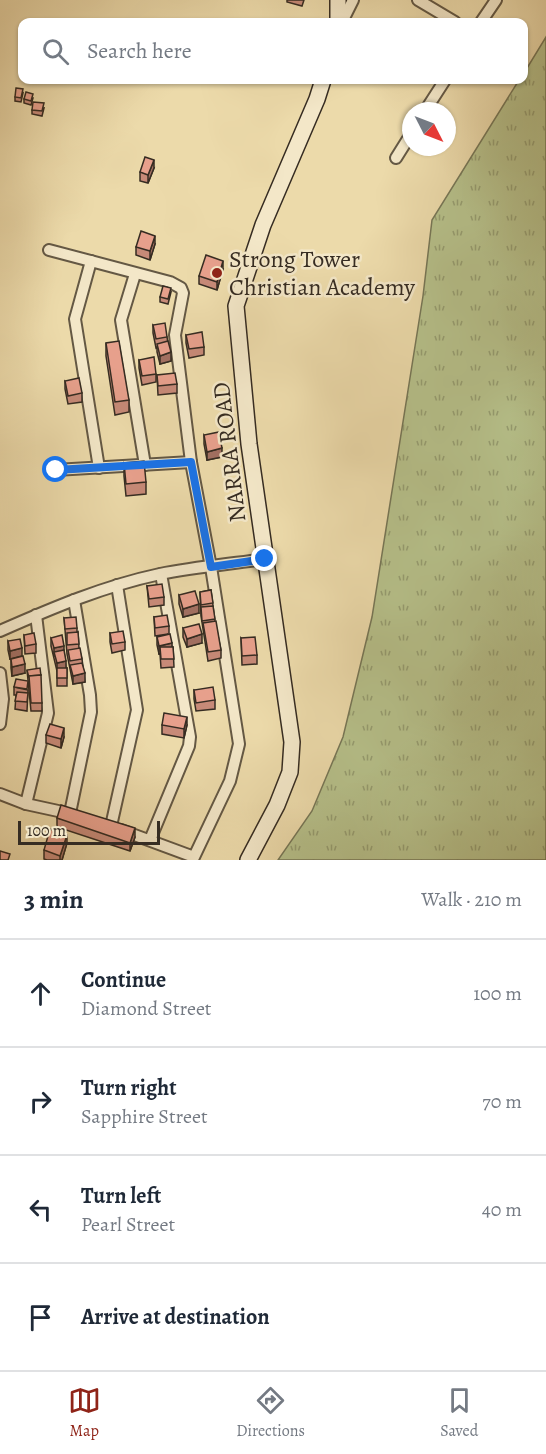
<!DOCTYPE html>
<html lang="en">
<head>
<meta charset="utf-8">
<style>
	body { margin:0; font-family:Alegreya,serif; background:#f6f6f7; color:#1f2937 }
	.compass { position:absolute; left:402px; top:102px; width:54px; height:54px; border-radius:50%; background:#fff; box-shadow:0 2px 4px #0004; rotate:132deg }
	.scale { position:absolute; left:18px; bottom:15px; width:142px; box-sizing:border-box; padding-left:6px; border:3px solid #362c22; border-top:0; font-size:16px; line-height:21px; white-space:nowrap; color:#362c22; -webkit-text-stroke:4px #f3e7c8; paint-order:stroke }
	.stop { position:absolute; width:18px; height:18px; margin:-14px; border:4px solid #1a73e8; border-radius:50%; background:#fff }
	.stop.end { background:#1a73e8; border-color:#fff; box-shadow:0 2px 6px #0008 }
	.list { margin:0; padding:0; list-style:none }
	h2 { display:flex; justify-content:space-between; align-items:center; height:78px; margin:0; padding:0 24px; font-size:26px }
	h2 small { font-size:20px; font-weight:400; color:#747a83 }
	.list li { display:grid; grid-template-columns:39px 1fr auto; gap:18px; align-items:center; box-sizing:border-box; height:108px; padding:0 24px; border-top:2px solid #e0e1e3 }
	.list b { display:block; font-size:22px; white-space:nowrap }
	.list p { margin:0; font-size:20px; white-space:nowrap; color:#747a83 }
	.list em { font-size:20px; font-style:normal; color:#747a83 }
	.icon { flex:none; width:33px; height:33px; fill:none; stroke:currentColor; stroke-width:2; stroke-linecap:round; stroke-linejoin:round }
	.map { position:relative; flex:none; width:546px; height:860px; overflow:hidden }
	.search { position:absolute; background:#fff; box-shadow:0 2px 4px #0004; left:18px; right:18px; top:18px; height:66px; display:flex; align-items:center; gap:15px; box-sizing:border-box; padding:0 21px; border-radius:12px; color:#747a83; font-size:22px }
	.sheet { height:510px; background:#fff }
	nav { display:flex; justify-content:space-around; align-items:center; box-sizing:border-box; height:84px; border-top:2px solid #e0e1e3; background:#fff; font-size:16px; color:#747a83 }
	nav a { display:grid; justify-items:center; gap:3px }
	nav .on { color:#8f2418 }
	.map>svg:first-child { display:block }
	.grass { fill:url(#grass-tufts); stroke:#767656; stroke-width:1.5 }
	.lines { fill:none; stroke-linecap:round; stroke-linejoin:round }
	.street-casing { stroke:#645844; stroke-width:14 }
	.secondary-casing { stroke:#362c22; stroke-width:18 }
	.street { stroke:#f3e7c8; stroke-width:10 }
	.secondary { stroke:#f3e7c8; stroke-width:15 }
	.wall { fill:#c78a78; stroke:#362c22; stroke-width:1.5 }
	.shaded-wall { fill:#a27062; stroke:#362c22; stroke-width:1.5 }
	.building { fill:#e7a08c; stroke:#362c22; stroke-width:1.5 }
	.route { stroke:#1a73e8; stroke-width:8 }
	.poi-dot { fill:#8f2418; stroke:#f3e7c8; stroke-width:2 }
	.labels { text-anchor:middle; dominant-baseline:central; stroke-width:5; stroke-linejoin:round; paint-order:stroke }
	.poi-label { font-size:24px; fill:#362c22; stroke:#f3e7c8; text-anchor:start }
	.street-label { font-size:24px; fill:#362c22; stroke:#f3e7c8 }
</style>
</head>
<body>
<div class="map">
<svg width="546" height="860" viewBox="0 0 546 860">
	<defs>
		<pattern id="grass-tufts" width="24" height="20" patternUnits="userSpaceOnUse" patternTransform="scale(1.5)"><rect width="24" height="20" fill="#b6c08a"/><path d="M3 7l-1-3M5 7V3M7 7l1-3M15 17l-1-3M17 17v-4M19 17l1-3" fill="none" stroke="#959c70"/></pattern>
	</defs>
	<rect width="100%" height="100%" fill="#ecdaaa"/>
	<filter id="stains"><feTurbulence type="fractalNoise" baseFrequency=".00333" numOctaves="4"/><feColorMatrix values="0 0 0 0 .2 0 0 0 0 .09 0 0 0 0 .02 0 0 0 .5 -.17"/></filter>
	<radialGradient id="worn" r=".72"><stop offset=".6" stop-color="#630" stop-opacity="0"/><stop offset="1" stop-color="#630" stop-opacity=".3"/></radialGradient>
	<!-- grass -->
	<path class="grass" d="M546,37V860H278L312,811L343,737L372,617L423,296L432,220L519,80H524V73Z"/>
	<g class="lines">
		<!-- street casing -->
		<g class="street-casing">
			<g id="street">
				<path d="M418,0L455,22"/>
				<path d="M342,22L353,0"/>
				<path d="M481,22L496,0"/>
				<path d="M425,111L445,80"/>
				<path d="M396,158L411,134"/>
				<path d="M49,250L170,282L181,288L183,293L175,335L191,462L211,567L239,744L230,781L194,857L121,830"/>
				<path d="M91,261L75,319L99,468"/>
				<path d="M135,274L121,320L145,465"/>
				<path d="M55,470L191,462"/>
				<path d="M0,631C52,608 104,586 160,574C195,567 231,564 265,559"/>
				<path d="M0,673L3,699L0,724"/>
				<path d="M0,794L26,804L72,814"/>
				<path d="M26,804L48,713L36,615"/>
				<path d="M70,813L91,712L90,695L74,600"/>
				<path d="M111,826L137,710L117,585"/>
				<path d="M150,840L189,746L190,737L161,574"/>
			</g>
		</g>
		<!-- secondary casing -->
		<g class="secondary-casing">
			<g id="secondary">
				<path d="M338,22V0"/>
				<path d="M248,860L277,805L290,772L292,742L249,444L236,306L263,225L317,99L323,80"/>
			</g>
		</g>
		<!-- street -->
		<use href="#street" class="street"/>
		<!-- secondary -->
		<use href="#secondary" class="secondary"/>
	</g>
	<!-- wall -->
	<g class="wall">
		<path d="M287,0H304L302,6L287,2Z"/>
		<path d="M23,93L21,102L15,101V97Z"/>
		<path d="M33,98L31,105L24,103V99Z"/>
		<path d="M44,108L42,116L32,114V110Z"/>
		<path d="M154,168L148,183L140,181V172Z"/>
		<path d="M155,244L150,260L136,255V247Z"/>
		<path d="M223,269L217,290L199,284V276Z"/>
		<path d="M171,292L168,304L160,302V297Z"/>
		<path d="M153,325L167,337L171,361L160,364L157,352V347L156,348L153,333Z"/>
		<path d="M186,335L204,347V355L189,358L186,343Z"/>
		<path d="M106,343L129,400V412L115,415L106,356Z"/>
		<path d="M139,360L156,374V382L142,385L139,368Z"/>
		<path d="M157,375L177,384V393L158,395Z"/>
		<path d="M65,381L82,393V402L68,404L65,389Z"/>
		<path d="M204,435L222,457L207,460L204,444Z"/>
		<path d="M124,463L146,482V494L126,496L124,476Z"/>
		<path d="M147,586L164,597V605L149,607Z"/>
		<path d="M211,590L215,621L221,650V658L208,661L201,616L200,592Z"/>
		<path d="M179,595L199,613L183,617L179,604Z"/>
		<path d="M154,617L169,626V634L172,647H173L174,667L161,668L160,654H159L157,645V637L168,634L155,636Z"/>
		<path d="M64,618L77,628V633L78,632L79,648L82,659L85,682L73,684L67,654Z"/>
		<path d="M183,628L202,643L187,647L183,637Z"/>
		<path d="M110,633L125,642V650L112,653L110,642Z"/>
		<path d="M24,635L36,644V653L25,654Z"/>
		<path d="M51,638L64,651L66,668H67V686H57V671L51,646Z"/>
		<path d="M241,638L257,655V664L242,665Z"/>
		<path d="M8,641L22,656L10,659L8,650Z"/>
		<path d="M11,659L25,673L12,676L11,668Z"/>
		<path d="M27,670L42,703V711H31Z"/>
		<path d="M14,687L28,690L27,711L15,709L16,695H14Z"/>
		<path d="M194,690L215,700V709L196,711L194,699Z"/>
		<path d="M162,725H187L184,738L162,734Z"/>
		<path d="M46,735L64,737L61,748L46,743Z"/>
		<path d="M57,818L135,837L130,851L57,827Z"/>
		<path d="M67,843L62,860H47L44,859V850Z"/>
	</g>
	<!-- shaded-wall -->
	<g class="shaded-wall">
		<path d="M154,160V168L148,183V175Z"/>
		<path d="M155,236V244L150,260V251Z"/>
		<path d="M223,261V269L217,290V282Z"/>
		<path d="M171,352V361L160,364V356Z"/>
		<path d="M222,448V457L207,460V452Z"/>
		<path d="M199,604V613L183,617V609Z"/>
		<path d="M202,634V643L187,647V639Z"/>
		<path d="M172,643V651L159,654V646Z"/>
		<path d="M64,646V654L54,652V657V648Z"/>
		<path d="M22,648V656L10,659V651Z"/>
		<path d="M66,661V669L57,671V663Z"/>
		<path d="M25,664V673L12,676V667Z"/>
		<path d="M85,673V682L73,684V676Z"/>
		<path d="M187,717V725L184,738V729Z"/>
		<path d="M64,728V737L61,748V739Z"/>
		<path d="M135,828V837L130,851V843Z"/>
		<path d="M67,835V843L62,860H60V856Z"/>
	</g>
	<!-- building -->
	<g class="building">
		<path d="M16,88L23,89L21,98L15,97Z"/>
		<path d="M26,92L33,94L31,101L24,99Z"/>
		<path d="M33,102L44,103L42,111L32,110Z"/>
		<path d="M145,157L154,160L148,175L140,172Z"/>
		<path d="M141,231L155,236L150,251L136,247Z"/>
		<path d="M206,255L223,261L217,282L199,276Z"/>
		<path d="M163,286L171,288L168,299L160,297Z"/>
		<path d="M165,323L167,337L156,339L153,325Z"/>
		<path d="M202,332L204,347L189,349L186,335Z"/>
		<path d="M119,341L129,400L115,402L106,343Z"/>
		<path d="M168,341L171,352L160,356L157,344Z"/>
		<path d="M154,357L156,374L142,376L139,360Z"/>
		<path d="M175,373L177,384L158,386L157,375Z"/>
		<path d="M79,378L82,393L68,396L65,381Z"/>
		<path d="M219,432L222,448L207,452L204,435Z"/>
		<path d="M144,461L146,482L126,484L124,463Z"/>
		<path d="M162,584L164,597L149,599L147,586Z"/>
		<path d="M211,590L213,603L201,605L200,592Z"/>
		<path d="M195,591L199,604L183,609L179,595Z"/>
		<path d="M213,606L215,619L202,621L201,607Z"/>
		<path d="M167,615L169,626L155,628L154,617Z"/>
		<path d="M76,617L77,628L65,629L64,618Z"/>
		<path d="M216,621L221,650L208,652L203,623Z"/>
		<path d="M199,624L202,634L187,639L183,628Z"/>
		<path d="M123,631L125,642L112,644L110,633Z"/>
		<path d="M78,632L79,644L67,645V633Z"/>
		<path d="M34,633L36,644L25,646L24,635Z"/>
		<path d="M170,634L172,643L159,646L157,637Z"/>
		<path d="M62,635L64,646L54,648L51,638Z"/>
		<path d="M255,637L257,655L242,656L241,638Z"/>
		<path d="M20,639L22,648L10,651L8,641Z"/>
		<path d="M160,647H173L174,659H161Z"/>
		<path d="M80,648L82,659L70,661L68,650Z"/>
		<path d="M64,650L66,661L57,663L54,652Z"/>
		<path d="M23,656L25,664L12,667L11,659Z"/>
		<path d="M82,663L85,673L73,676L70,665Z"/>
		<path d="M40,668L41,676V675L29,676V678L27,670Z"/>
		<rect x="57" y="668" width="10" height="10"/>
		<path d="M41,675L42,703H31L29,676Z"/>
		<path d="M16,679L28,681L27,689L14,687Z"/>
		<path d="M213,687L215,700L196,703L194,690Z"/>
		<path d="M17,692L28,693L27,702L15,701Z"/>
		<path d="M164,713L187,717L184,729L162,725Z"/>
		<path d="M50,724L64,728L61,739L46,735Z"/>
		<path d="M61,805L135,828L130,843L57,818Z"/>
		<path d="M50,829L67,835L60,856L44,850Z"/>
		<path d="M0,851L10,854L8,860H0Z"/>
	</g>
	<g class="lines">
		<!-- route -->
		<path class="route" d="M56,470L191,462L211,567L265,559"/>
	</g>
	<!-- markers -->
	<circle class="poi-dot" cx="217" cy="273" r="6"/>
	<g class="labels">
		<!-- poi labels -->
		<g class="poi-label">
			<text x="229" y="259">Strong Tower<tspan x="229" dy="28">Christian Academy</tspan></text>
		</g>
		<!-- street labels -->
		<g class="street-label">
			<text transform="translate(229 452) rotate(-97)">NARRA ROAD</text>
		</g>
	</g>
	<rect width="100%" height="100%" filter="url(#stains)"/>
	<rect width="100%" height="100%" fill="url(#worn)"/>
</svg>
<svg class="compass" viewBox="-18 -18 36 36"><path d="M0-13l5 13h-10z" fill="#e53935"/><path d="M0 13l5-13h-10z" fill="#747a83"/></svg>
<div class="scale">100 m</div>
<div class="stop" style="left:56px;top:470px"></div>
<div class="stop end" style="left:265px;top:559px"></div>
<div class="search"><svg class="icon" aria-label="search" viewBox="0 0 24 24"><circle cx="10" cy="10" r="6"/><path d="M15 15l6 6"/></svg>Search here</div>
</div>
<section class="sheet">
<h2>3 min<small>Walk · 210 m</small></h2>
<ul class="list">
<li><svg class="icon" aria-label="ahead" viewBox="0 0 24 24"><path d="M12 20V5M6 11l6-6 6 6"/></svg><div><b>Continue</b><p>Diamond Street</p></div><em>100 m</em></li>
<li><svg class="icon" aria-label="right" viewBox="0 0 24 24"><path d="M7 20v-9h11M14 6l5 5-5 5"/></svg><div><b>Turn right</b><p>Sapphire Street</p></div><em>70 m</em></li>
<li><svg class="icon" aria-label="left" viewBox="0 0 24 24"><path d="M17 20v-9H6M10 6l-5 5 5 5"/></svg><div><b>Turn left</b><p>Pearl Street</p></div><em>40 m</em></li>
<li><svg class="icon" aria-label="arrive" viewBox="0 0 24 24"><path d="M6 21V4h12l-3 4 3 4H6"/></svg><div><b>Arrive at destination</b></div></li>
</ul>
</section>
<nav>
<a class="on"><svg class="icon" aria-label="map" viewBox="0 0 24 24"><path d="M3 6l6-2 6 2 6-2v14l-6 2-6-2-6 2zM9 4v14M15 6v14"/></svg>Map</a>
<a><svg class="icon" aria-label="directions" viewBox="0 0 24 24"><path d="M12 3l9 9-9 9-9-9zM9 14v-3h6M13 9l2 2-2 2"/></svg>Directions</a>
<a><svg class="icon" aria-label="saved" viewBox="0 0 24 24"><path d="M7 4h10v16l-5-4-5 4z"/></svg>Saved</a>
</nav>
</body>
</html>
